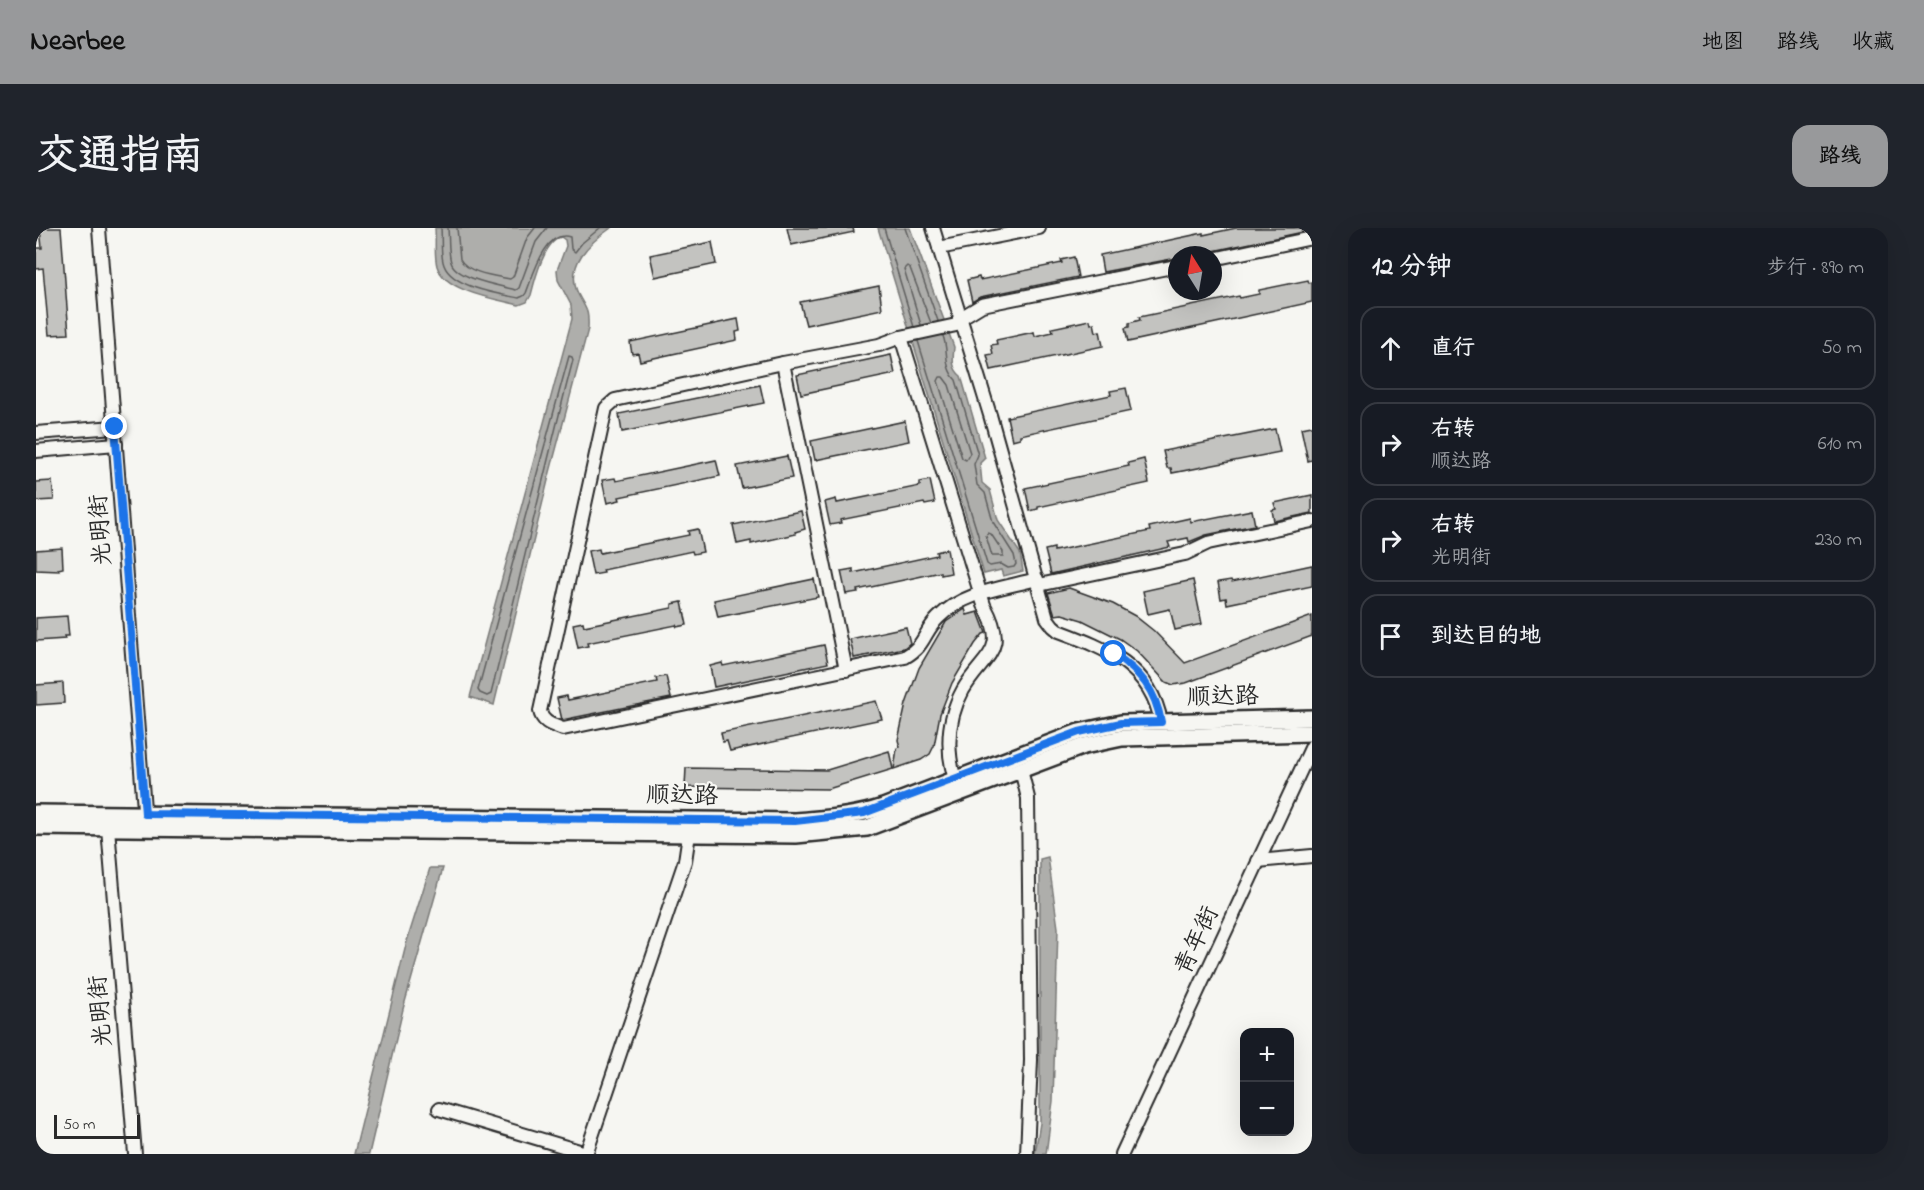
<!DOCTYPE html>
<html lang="zh">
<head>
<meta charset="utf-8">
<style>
	body { margin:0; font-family:"Indie Flower","LXGW WenKai TC",sans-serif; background:#20242c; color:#f1f3f6 }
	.controls { position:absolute; right:18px; bottom:18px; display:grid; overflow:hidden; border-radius:12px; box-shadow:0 6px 24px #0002 }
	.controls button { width:54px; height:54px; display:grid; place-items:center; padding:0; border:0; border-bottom:2px solid #363941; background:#171b24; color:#f1f3f6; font:30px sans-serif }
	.compass { position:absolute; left:1132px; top:18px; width:54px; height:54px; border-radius:50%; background:#171b24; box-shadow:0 6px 24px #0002; rotate:349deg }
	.scale { position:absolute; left:18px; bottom:15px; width:86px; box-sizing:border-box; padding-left:6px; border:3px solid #2b2b2b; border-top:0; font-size:16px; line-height:21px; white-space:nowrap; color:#2b2b2b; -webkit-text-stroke:4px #f6f6f2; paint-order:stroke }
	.stop { position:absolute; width:18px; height:18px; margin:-14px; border:4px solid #1a73e8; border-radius:50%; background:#fff }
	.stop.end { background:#1a73e8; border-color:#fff; box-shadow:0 2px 6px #0008 }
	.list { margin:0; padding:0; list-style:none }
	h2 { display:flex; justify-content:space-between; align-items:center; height:78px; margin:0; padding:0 24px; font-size:26px }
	h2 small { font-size:20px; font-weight:400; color:#9ea1a6 }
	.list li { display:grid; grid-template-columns:39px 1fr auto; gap:18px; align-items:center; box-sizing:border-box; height:84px; margin:0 12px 12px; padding:0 12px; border:2px solid #363941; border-radius:18px }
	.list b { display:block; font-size:22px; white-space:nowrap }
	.list p { margin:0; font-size:20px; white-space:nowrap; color:#9ea1a6 }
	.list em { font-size:20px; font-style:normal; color:#9ea1a6 }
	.icon { flex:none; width:33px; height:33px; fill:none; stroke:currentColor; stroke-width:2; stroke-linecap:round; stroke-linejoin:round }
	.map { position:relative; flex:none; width:1276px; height:926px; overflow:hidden; border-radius:18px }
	header { display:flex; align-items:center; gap:36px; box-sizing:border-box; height:84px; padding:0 30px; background:#98999b; color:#111 }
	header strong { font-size:28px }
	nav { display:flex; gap:33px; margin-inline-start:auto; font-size:21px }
	.intro { display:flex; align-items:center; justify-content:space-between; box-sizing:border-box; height:144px; padding:0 36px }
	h1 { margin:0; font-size:42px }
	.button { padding:15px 27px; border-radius:18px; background:#98999b; color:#111; font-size:21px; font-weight:700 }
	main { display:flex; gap:36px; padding:0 36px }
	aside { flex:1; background:#171b24; border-radius:18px; box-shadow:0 6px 24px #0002 }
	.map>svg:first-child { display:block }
	.water { fill:#aeaeab; stroke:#7a7a78; stroke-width:1.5 }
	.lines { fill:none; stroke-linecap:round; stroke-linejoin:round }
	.shore { stroke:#5f5f5e; stroke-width:1.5 }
	.building { fill:#c3c3c0; stroke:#2b2b2b; stroke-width:1.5 }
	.minor-casing { stroke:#2b2b2b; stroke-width:16 }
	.major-casing { stroke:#2b2b2b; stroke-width:20 }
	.minor { stroke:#f6f6f2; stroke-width:12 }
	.major { stroke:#f6f6f2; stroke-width:15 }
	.route { stroke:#1a73e8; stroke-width:8 }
	.labels { text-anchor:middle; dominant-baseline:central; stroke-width:4.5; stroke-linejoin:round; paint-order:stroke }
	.street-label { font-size:24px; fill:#2b2b2b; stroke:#f6f6f2 }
</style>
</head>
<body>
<header>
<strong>Nearbee</strong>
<nav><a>地图</a><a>路线</a><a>收藏</a></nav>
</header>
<div class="intro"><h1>交通指南</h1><a class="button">路线</a></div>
<main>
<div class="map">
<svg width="1276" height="926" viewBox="0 0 1276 926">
	<rect width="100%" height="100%" fill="#f6f6f2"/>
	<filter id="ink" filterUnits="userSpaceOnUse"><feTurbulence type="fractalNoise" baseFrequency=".0167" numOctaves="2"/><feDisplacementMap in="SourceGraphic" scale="12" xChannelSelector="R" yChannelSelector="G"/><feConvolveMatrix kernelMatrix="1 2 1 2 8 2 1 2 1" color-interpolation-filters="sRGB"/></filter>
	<g filter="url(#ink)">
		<!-- water -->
		<g class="water">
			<path d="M399,0H575C553,15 529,37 542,66C550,82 553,81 552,101L513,248L458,477L434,469L536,91L535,77L522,52L521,42L530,18L529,12L525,9C508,14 499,51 495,67L491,74L483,77C460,71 409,64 401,38C398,27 400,12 399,0Z"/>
			<path d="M842,0H874L918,119C917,131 915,140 925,148L949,230L944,235L946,255L954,262L962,292L984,325L987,343L967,348L965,342L948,346Z"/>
			<path d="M1012,629L1022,700L1017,873L1010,926H999L1004,895V631Z"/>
			<path d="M394,640H407L367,781L333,926H318L371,713Z"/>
		</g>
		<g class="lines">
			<!-- shore -->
			<g class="shore">
				<path d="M405,0C406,11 404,27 408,37C416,59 462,66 483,70C487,68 488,69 490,65C496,51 509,0 534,9L535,21L539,24L546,15L564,0"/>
				<path d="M412,0C413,11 412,24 415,34C420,51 465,58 480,62L483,60L500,14L511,0"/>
				<path d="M421,0L424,31C431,45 459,48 474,51L477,49L491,10L499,0"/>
				<path d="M848,0L878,99"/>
				<path d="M869,0L902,93"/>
				<path d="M885,97L868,41L871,38L874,40L895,95"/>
				<path d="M882,113L951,336L954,338L965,336L972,340L978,339L980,336L978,327L957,294L949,265L941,257L938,236L942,227L920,152C907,139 913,123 907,108"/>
				<path d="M533,128L536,129L537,132C508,243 483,355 455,466L451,468L444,465L442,462Z"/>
				<path d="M904,149H907L913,157L934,225L930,232L926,230L902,153Z"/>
				<path d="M952,305L955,306L967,324V328H956L950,308Z"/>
			</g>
		</g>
		<!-- building -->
		<g class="building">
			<path d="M4,0H25L33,106L13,107L7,40L0,41V20H6Z"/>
			<path d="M751,0H817L818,4L755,17Z"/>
			<path d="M1200,0H1266L1267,4L1158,27H1141V30L1067,44L1064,27L1167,5V7Z"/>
			<path d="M676,14L680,36L619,49L614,27Z"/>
			<path d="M1038,29L1042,49L944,69L936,74L931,52L943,49L944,52L1026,35L1025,32Z"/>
			<path d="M1272,52L1273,55L1276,54V74L1092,114L1089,100L1093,99V95L1104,92L1103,89L1203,68L1204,70L1223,66V62Z"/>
			<path d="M843,58L846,81L770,97L764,74Z"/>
			<path d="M702,91L704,103L700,104L701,112L604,133L602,125L596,126L594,114Z"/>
			<path d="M1054,92L1055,96L1058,95L1060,104L1064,103L1067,118L955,142L951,127L957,126L955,117L961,116L960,112L998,104L999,108L1017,104L1016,100Z"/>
			<path d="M855,127L859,146L765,166L761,147Z"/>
			<path d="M724,157L728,175L586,204L583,186Z"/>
			<path d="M1090,160L1095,183L984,207V210L976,212L971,189L1075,167L1074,163Z"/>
			<path d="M869,193L873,213L779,232L775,213Z"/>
			<path d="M1276,198V232L1272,233L1265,200Z"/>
			<path d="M1239,201L1244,224L1136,245L1135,240H1131L1127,223Z"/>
			<path d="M751,228L756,250L706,260L701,238Z"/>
			<path d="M1108,231L1113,255L1002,279V281L994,283L989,260L1093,238L1092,235Z"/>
			<path d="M680,232L684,248L583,269L584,272L571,275L566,252L579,250L580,253Z"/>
			<path d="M894,252L899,275L889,277L888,275L804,292L805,295L794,297L789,274L800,271L801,275L884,258V254Z"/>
			<path d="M16,253L18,272L0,273V254Z"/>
			<path d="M1276,267V285L1238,293L1236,282L1240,281L1238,275Z"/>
			<path d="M1216,282L1219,297L1170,307L1153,314L1152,310L1132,314L1134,319L1015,346L1009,322L1018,320V323L1114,303L1113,299L1154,290L1155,294Z"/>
			<path d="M765,283L769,301L759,304L760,306L715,316V313L701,316L697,297Z"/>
			<path d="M662,301L667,324L657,326L656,323L567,342L568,345L557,347L552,323L563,321L564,325L653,307L652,303Z"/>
			<path d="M26,320L27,340L22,341L23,343L0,342V322Z"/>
			<path d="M911,321L915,345L905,347V344L821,362L822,364L810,366L805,343L817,341V345L901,327L900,324Z"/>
			<path d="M1276,337V358L1191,376L1190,370L1185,371L1182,354L1195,352L1196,354Z"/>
			<path d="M778,351L782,369L682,389L678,372Z"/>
			<path d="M1157,352L1166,396L1139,402L1134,381L1112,386L1107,363Z"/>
			<path d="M1033,360L1077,376L1099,388L1118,403L1149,435L1276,388V408L1150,455L1137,457L1130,454L1101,423L1084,411L1046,392L1026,386L1019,387L1012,365Z"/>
			<path d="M646,374L651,397L641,399L640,397L551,415L552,418L542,420L537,396L547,394L548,398L636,380V376Z"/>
			<path d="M929,381L931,387L942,384L950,405L947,406L939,416L916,455L904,486L898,518L894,526L885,532L858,541L861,520L864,519L862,512L870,476L883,440L910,394Z"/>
			<path d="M31,388L33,408H28L29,411L0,413V390Z"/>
			<path d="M870,399L874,415L868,420L818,430L814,411Z"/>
			<path d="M788,417L792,435L678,459L674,438L686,435L687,438Z"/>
			<path d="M630,448L635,470L526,492L521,470L531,468L532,472L621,454L620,450Z"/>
			<path d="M27,455L28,475L0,477V457Z"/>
			<path d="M840,473L846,491L694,523L691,513L687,514L685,505Z"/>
			<path d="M853,523L857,541L792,561L649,559L650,540L791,542Z"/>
		</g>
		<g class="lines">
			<!-- minor casing -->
			<g class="minor-casing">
				<g id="minor">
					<path d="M63,0L109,594"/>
					<path d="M897,0L954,187L1011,390L1017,398L1023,403C1071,421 1115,438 1125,494"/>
					<path d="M903,20L1003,0"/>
					<path d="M1177,31L1276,10"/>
					<path d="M923,91L946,77L1141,38"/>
					<path d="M747,135L579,172L570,180L504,483C506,495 517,497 527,501L869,429C890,417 887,405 902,390C927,364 968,360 1001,351"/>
					<path d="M0,205L79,199"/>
					<path d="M0,223L80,216"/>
					<path d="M1003,357L1149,326L1172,315L1276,293"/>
					<path d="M810,442L747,135L843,117L865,109"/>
					<path d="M985,542L992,570L995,832L991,926"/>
					<path d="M919,552C910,521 911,491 927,462C948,426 974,424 948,377L865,109L925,96"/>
					<path d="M72,600L99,926"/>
					<path d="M1222,633L1276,628"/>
					<path d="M403,881L550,925"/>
					<path d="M550,926L649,633L653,606"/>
					<path d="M1086,926L1276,518"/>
				</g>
			</g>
			<!-- major casing -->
			<g class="major-casing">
				<g id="major">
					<path d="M0,585L759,593C790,590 818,589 847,579L1043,504L1085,495L1276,490"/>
					<path d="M0,599L760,607L831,600L1048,518L1086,510L1276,505"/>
				</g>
			</g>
			<!-- minor -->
			<use href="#minor" class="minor"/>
			<!-- major -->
			<use href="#major" class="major"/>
		</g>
	</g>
	<g class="lines" filter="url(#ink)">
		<!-- route -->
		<path class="route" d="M79,199L109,586L759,593L828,585L1043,504L1085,495L1125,494C1119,461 1105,445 1078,426"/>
	</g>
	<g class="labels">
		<!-- street labels -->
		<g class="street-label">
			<text transform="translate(66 302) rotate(-94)">光明街</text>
			<text transform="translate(1187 470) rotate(-1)">顺达路</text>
			<text transform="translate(646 569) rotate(1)">顺达路</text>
			<text transform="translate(1162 713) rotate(-65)">青年街</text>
			<text transform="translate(66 783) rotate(-95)">光明街</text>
		</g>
	</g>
</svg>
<div class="controls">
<button>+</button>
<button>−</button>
</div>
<svg class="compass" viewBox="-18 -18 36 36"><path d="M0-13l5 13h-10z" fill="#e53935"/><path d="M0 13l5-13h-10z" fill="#9ea1a6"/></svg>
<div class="scale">50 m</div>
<div class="stop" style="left:1078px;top:426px"></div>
<div class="stop end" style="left:79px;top:199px"></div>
</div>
<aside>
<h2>12 分钟<small>步行 · 890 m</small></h2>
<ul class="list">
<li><svg class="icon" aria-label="ahead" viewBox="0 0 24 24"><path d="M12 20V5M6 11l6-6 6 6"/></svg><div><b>直行</b></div><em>50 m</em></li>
<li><svg class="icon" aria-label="right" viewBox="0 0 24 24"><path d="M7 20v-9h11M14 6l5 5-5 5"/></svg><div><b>右转</b><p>顺达路</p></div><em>610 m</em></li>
<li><svg class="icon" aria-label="right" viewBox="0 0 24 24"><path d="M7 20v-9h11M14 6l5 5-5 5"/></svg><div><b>右转</b><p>光明街</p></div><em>230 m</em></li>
<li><svg class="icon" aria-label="arrive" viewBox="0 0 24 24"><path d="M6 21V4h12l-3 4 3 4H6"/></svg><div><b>到达目的地</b></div></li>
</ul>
</aside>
</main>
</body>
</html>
